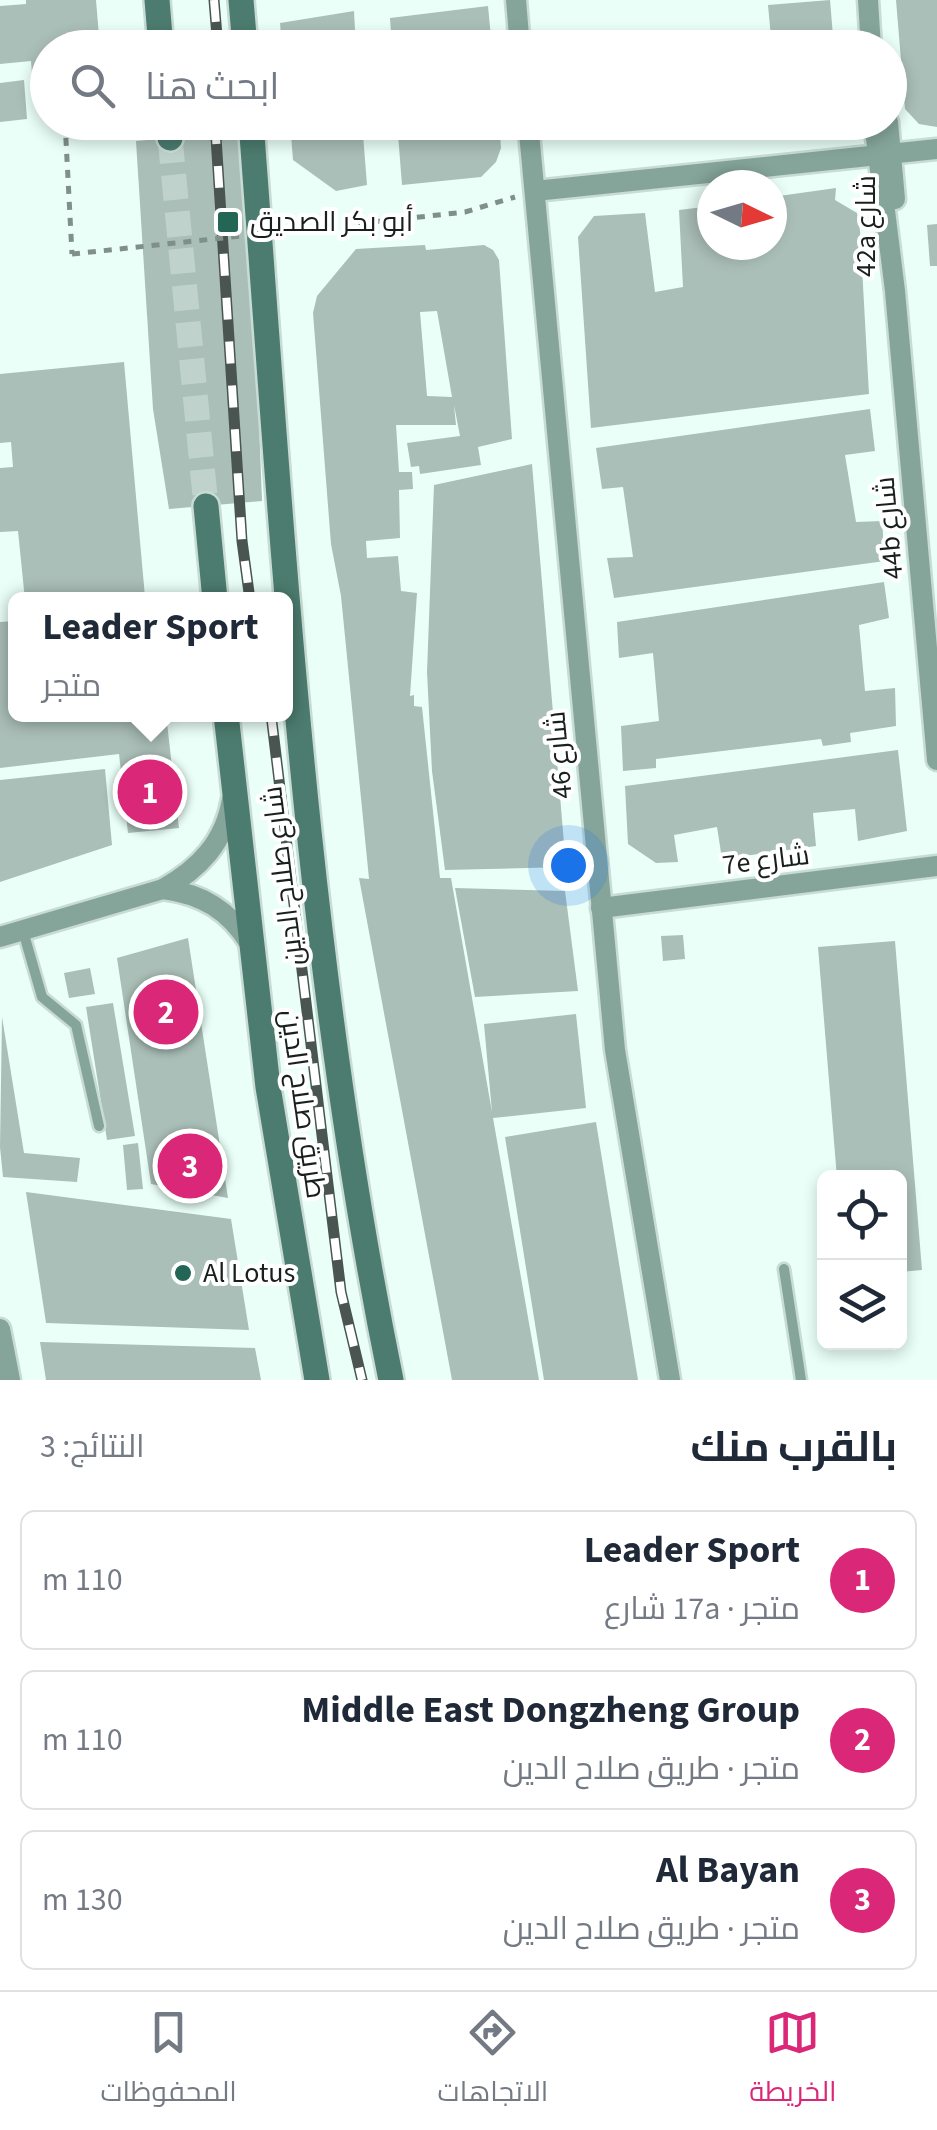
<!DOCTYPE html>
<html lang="ar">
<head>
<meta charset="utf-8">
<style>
	body { margin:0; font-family:"Source Sans 3",Cairo,sans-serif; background:#f6f6f7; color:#1f2937; direction:rtl }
	.controls { position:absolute; right:30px; bottom:30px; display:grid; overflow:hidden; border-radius:15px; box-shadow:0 5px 15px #0003 }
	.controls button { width:90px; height:90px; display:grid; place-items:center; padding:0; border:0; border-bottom:2px solid #e0e1e3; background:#fff; color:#1f2937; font:50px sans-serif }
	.compass { position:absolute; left:697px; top:170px; width:90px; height:90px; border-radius:50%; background:#fff; box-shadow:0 5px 15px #0003; rotate:95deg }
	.you { position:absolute; left:568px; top:865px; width:35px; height:35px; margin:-25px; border:8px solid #fff; border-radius:50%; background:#1a73e8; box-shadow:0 0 0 15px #1a73e833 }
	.badge { display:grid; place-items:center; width:65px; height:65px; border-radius:50%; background:#db2777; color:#fff; font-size:32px; font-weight:700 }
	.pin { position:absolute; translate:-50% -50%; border:5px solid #fff; box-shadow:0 2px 10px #0006 }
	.popup { position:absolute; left:8px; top:592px; width:285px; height:130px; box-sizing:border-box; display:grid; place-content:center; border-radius:15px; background:#fff; filter:drop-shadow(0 2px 8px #0005); font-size:32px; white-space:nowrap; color:#747a83 }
	.popup b { font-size:38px; color:#1f2937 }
	.popup::after { content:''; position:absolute; left:50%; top:100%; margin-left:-20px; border:20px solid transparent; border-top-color:#fff }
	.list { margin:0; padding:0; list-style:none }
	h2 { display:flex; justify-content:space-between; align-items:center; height:130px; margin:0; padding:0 40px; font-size:42px }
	h2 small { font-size:32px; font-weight:400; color:#747a83 }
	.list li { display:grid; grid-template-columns:65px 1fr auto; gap:30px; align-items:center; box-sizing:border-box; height:140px; margin:0 20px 20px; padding:0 20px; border:2px solid #e0e1e3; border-radius:15px }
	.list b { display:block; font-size:38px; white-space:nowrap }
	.list p { margin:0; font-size:32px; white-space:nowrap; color:#747a83 }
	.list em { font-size:32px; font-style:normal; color:#747a83 }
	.icon { flex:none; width:55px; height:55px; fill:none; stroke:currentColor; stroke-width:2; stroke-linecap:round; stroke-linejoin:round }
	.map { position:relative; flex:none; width:937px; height:1380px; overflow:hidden; direction:ltr }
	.search { position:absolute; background:#fff; box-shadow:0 5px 15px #0003; left:30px; right:30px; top:30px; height:110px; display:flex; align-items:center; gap:25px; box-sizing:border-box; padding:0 35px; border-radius:55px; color:#747a83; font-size:38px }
	.sheet { height:610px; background:#fff }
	nav { display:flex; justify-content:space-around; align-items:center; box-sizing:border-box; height:140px; border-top:2px solid #e0e1e3; background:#fff; font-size:28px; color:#747a83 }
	nav a { display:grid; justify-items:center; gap:5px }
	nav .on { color:#db2777 }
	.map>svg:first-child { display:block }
	.building { fill:#aabfb8; fill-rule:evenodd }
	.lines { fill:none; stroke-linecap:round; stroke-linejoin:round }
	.secondary-tunnel { stroke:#bfd2cc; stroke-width:25; stroke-dasharray:25 12; stroke-linecap:butt }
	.service-casing { stroke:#c8dbd5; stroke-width:15 }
	.minor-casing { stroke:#c8dbd5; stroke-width:25 }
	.secondary-casing { stroke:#c8dbd5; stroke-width:30 }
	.path { stroke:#808f8a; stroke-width:5; stroke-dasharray:8 8; stroke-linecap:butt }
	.service { stroke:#85a59b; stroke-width:10 }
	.minor { stroke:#85a59b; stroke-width:20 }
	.secondary { stroke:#4c7c6f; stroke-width:25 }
	.rail-casing { stroke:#4a5552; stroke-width:11 }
	.rail { stroke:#fff; stroke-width:8; stroke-dasharray:22; stroke-linecap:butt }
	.path-bridge { stroke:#808f8a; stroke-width:5; stroke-dasharray:8 8; stroke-linecap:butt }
	.poi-dot { fill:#246656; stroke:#fff; stroke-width:4 }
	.labels { text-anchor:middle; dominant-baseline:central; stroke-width:8; stroke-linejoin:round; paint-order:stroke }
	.poi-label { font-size:28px; fill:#18201e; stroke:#fff; text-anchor:start }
	.street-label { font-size:28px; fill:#18201e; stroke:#fff }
</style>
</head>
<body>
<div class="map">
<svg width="937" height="1380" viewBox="0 0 937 1380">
	<rect width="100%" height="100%" fill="#e9fff8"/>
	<!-- building -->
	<g class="building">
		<path d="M26,0H96L100,48H48V73L32,74L31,61L0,64V6L26,4Z"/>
		<path d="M830,0L834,48H772L768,5Z"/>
		<path d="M896,0H937V127L919,124L905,109Z"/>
		<path d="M488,6L492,48H392L390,18Z"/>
		<path d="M354,11L356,48H282L280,23Z"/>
		<path d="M24,80L27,119L0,122V83Z"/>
		<path d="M290,122H362L367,185L336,191L293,160Z"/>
		<path d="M397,122H435L436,130H449L448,122H499L501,148L496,162L481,177L402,185Z"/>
		<path d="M778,122H840L841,132L779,137Z"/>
		<path d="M238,132L253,266L262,501L169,509L153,409L136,141Z"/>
		<path d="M836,188L835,200L857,213L860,231L869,394L591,428L578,237L594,216L645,213L655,292L683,287L679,210L712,206V245H772V197Z"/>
		<path d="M937,224V266H930L927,225Z"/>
		<path d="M425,245L426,250L484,245L493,250L499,260L512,439L478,447L481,465L420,474L419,466L411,467L407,443L460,436L454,405L456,425H396L399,472H412L413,489L399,490L400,538L366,541L367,558L398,556L401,591L417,593L410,696L414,695V706L422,707L440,878H451L492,1112L484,1024L576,1014L586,1108L493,1118L539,1380H452L359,878L369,879L341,596L331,544L313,313L317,296L356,249ZM437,311L452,397L427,396L420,312Z"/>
		<path d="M124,362L145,597L25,600L18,531L0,532V468L13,467L11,442L0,443V374Z"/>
		<path d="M870,409L875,451L845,455L856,522L882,521L885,561L614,598L607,558L633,557L623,487L602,489L596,448Z"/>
		<path d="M532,464L566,867L445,870L432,771L427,672L434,485Z"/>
		<path d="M884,582L889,618L859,625L865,691L895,688L896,726L850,733L851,742L823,746L821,739L656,759V768L623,771L621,726L659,721L653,653L619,658L617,622Z"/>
		<path d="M15,621V714H166L179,828L128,833L119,754L0,768V622Z"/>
		<path d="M898,750L907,831L858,841L855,809L813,813L816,846L722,859L717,827L674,835L678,862L656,863L628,844L625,786Z"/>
		<path d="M105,769L112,845L0,882V780Z"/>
		<path d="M455,888L565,891L578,991L475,997Z"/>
		<path d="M683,935L685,959L663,961L661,936Z"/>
		<path d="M188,938L228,1198L151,1184L117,958Z"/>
		<path d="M895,941L922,1270L900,1272V1178H837L818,947Z"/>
		<path d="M90,968L95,994L69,998L64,973Z"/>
		<path d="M113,1003L135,1136L107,1140L86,1007Z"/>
		<path d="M2,1017L24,1153L80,1158L77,1182L3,1177L0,1147Z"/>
		<path d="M596,1122L638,1380H544L505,1137Z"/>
		<path d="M138,1143L143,1189L127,1190L123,1145Z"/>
		<path d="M26,1192L231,1219L249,1330L46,1323Z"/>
		<path d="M40,1342L255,1348L261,1380H46Z"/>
	</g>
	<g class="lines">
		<!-- secondary-tunnel -->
		<path class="secondary-tunnel" d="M170,138L206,506"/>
		<!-- service casing -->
		<g class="service-casing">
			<g id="service">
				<path d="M23,931L42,997L76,1025L99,1126"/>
				<path d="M784,1269L801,1380"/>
			</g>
		</g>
		<!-- minor casing -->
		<g class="minor-casing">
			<g id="minor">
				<path d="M516,0L520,48"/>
				<path d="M868,0L871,48"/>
				<path d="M528,122L615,1050L670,1380"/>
				<path d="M874,122L895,291L937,760"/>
				<path d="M888,122L895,199"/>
				<path d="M535,191L937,149"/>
				<path d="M163,889C202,894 229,910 250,944"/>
				<path d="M601,908L937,866"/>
				<path d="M0,937L163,889C199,869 225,842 232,799"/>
				<path d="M0,1329L10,1380"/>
			</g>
		</g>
		<!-- secondary casing -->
		<g class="secondary-casing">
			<g id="secondary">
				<path d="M157,0L161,48"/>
				<path d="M241,0L245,48"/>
				<path d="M168,122L170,138"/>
				<path d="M251,122C283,543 306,965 391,1380"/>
				<path d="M206,506L215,600"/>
				<path d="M226,714L268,1087L317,1380"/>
			</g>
		</g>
		<!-- path -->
		<g class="path">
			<path d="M65,122L72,254"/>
			<path d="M401,219L465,212L515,197"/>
		</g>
		<!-- service -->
		<use href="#service" class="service"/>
		<!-- minor -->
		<use href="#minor" class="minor"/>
		<!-- secondary -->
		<use href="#secondary" class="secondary"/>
		<!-- rail casing -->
		<g class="rail-casing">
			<g id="rail">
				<path d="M214,0L218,48"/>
				<path d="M215,122L242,541L250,600"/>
				<path d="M271,714L341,1292L362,1380"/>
			</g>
		</g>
		<!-- rail -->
		<use href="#rail" class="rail"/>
		<!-- path-bridge -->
		<path class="path-bridge" d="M72,254L401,219"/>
	</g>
	<!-- markers -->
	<g class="poi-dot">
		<rect x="216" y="210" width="24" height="24" rx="5"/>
		<circle cx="183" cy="1273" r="10"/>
	</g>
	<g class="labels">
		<!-- poi labels -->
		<g class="poi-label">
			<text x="250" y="222">أبو بكر الصديق</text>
			<text x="203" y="1273">Al Lotus</text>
		</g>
		<!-- street labels -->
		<g class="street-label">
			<text transform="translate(866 226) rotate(-90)">42a شارع</text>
			<text transform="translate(889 528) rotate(-95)">44b شارع</text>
			<text transform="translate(559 755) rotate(-95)">شارع 46</text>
			<text transform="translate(766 860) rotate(-7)">7e شارع</text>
			<text transform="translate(283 876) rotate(-97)">شارع صلاح الدين</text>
			<text transform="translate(303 1104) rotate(82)">طريق صلاح الدين</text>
		</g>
	</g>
</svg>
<div class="controls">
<button><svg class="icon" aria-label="locate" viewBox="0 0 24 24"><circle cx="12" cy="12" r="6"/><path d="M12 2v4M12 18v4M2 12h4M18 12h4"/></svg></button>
<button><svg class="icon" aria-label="layers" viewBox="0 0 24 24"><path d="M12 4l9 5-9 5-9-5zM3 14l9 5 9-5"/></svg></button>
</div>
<svg class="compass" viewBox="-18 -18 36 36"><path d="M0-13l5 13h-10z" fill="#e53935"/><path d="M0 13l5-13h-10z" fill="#747a83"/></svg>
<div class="you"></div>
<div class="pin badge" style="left:150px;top:792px">1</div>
<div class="popup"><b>Leader Sport</b>متجر</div>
<div class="pin badge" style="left:166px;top:1012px">2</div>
<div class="pin badge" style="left:190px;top:1166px">3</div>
<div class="search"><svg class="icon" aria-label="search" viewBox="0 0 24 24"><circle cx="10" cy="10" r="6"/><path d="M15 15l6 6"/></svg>ابحث هنا</div>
</div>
<section class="sheet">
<h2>بالقرب منك<small>النتائج: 3</small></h2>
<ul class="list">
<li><span class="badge">1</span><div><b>Leader Sport</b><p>متجر · 17a شارع</p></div><em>110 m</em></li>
<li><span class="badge">2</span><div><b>Middle East Dongzheng Group</b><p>متجر · طريق صلاح الدين</p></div><em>110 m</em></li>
<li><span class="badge">3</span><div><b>Al Bayan</b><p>متجر · طريق صلاح الدين</p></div><em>130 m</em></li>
</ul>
</section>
<nav>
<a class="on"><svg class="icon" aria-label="map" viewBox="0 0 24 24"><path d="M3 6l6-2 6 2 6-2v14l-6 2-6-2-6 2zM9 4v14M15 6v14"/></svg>الخريطة</a>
<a><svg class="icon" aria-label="directions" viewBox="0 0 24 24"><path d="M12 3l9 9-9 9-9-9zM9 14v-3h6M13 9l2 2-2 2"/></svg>الاتجاهات</a>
<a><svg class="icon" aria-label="saved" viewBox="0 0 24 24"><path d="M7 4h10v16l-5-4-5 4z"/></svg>المحفوظات</a>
</nav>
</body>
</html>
